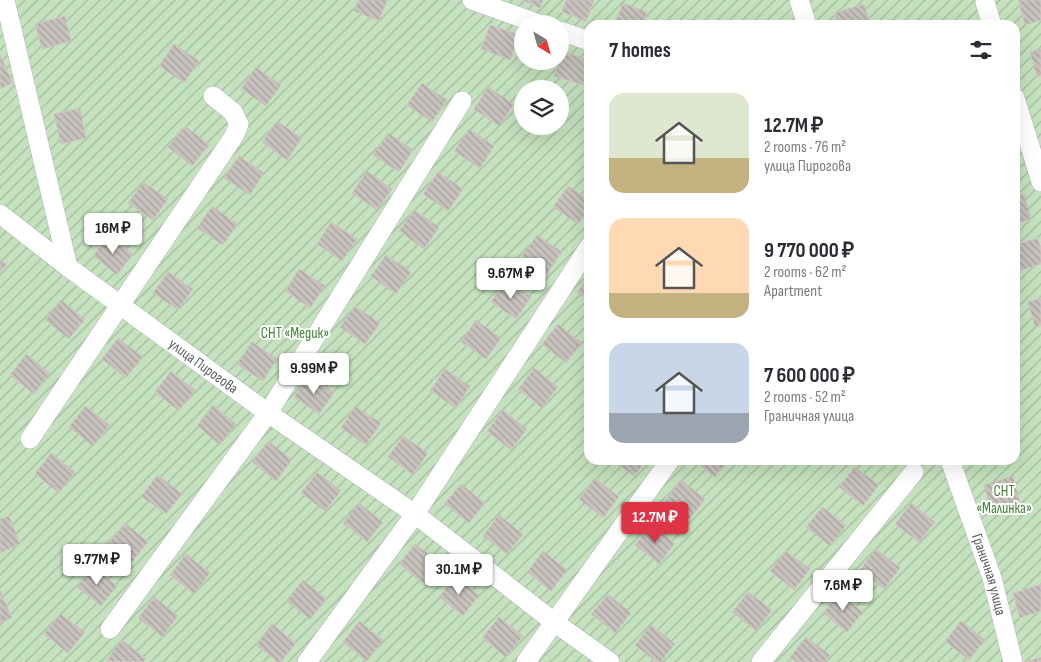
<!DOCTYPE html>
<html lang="en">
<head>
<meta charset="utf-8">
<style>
	body { margin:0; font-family:"Sofia Sans Condensed",sans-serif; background:#f2f2f3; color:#2b2b33; height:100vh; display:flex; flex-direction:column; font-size:19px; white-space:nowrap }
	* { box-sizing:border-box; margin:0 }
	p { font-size:16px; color:#7c7c81 }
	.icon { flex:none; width:28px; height:28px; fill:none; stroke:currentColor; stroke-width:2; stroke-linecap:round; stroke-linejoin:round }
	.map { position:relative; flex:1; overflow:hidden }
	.details { position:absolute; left:584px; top:20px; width:436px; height:445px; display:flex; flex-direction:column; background:#fff; border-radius:15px; box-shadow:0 5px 20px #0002 }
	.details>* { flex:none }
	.needle { width:32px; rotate:143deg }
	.controls { position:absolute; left:514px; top:15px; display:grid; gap:10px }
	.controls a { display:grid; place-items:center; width:55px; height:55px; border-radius:50%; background:#fff; box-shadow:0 5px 20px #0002; font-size:25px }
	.price { position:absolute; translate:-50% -42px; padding:0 11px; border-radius:5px; background:#fff; color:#222; font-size:16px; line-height:32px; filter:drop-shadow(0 1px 2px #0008) }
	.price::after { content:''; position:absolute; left:50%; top:30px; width:15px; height:11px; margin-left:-8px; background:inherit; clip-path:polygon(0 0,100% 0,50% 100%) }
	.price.selected { background:#df3446; color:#fff }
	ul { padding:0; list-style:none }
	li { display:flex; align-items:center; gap:15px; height:125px; padding:0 25px }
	li span { display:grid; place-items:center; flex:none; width:140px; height:100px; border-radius:15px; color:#555 }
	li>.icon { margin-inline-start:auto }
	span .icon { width:60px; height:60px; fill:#fffc; stroke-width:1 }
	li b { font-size:21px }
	h2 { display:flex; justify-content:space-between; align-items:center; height:60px; padding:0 25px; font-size:21px }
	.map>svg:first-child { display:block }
	.garden { fill:url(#garden-furrows); fill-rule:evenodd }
	.building { fill:url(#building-back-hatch); stroke:#d0c8c0 }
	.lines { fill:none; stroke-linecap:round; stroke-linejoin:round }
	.street-casing { stroke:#afb3b6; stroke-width:20 }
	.street { stroke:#fff; stroke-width:19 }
	.labels { text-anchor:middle; stroke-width:4; stroke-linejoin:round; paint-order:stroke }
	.park-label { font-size:15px; fill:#438139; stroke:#fff }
	.street-label { font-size:15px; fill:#5a5e61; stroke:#fff }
</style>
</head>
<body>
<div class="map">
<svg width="1041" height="662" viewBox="0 0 1041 662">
	<defs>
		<pattern id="garden-furrows" width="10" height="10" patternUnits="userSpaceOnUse" patternTransform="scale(1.25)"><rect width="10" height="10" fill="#c5e2be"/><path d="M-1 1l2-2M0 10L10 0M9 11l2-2" fill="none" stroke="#a3ba9e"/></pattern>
		<pattern id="building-back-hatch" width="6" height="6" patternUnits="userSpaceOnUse" patternTransform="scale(1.25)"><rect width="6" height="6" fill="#c7c2bd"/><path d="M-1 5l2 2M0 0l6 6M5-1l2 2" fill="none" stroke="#a5a19d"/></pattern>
	</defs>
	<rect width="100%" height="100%" fill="#ece7e1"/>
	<path class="garden" d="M0,0H1041V662H0ZM522,24H560V61H522ZM589,25H1015V460H589ZM522,89H560V126H522Z"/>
	<path class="building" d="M359,0H387L379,21L354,11Z
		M521,0H543L540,8Z
		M566,0H594L586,21L562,12Z
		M1018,0H1041V20L1025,25Z
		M623,3L647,12L642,25H614Z
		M864,4L870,25H838L834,13Z
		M65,16L71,41L42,49L35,24Z
		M672,20L686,25H670Z
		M490,25L519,35L510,60L481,49Z
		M174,44L199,61L184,83L159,66Z
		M1041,49V76L1037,77L1030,52Z
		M562,51L589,60L583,85L554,76Z
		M0,55L13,83L0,89Z
		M256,67L281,85L266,106L241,89Z
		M422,83L447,100L432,122L407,105Z
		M488,87L514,104L499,126L474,109Z
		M80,108L86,138L61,144L54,114Z
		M277,121L302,138L287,160L262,142Z
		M185,126L209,145L192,166L168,147Z
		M469,129L494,146L480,168L454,151Z
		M388,133L413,150L399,172L373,155Z
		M239,156L264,173L250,195L224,178Z
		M589,163V174L584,170Z
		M367,171L392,189L377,210L352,193Z
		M438,172L463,189L448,211L423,194Z
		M143,182L168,199L153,220L128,203Z
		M568,186L589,200V209L578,224L553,207Z
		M1024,194L1031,219L1015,224V196Z
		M212,206L237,224L223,245L197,228Z
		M414,210L439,227L424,249L399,231Z
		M331,222L357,239L342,261L317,244Z
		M109,235L133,254L117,275L93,256Z
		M537,235L562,252L547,274L522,256Z
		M1038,238L1041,249V264L1016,272L1015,245Z
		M386,255L411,272L396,294L371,276Z
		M0,258L7,264L0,272Z
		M299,269L325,286L310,308L285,291Z
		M168,272L193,289L178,310L153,293Z
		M589,276V301L577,292Z
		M506,280L531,297L516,319L491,302Z
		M1041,298V325L1035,327L1028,302Z
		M61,300L85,319L69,339L45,320Z
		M355,306L380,323L365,344L340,327Z
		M476,320L501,338L486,359L461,342Z
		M558,324L582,343L566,363L542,344Z
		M118,338L143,357L126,378L102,359Z
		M252,342L277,359L263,381L237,364Z
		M26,354L50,373L34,394L10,375Z
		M534,368L558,387L542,408L518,389Z
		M445,369L470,386L456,408L430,391Z
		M171,371L195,390L179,411L155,392Z
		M309,375L334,393L319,414L294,397Z
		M213,405L236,424L220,445L197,426Z
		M85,406L110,425L93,446L69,427Z
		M355,406L381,423L366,445L341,428Z
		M503,410L527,429L511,450L487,431Z
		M403,436L428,453L413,475L388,457Z
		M268,441L292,460L276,481L252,462Z
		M51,453L75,472L59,493L35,474Z
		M613,460H647L634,476Z
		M693,460H729L715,477Z
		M885,460H898L893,466Z
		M855,467L879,485L863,506L839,487Z
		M317,472L341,491L325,511L301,493Z
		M158,475L182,494L166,514L141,496Z
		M1013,476L1020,501L991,510L984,485Z
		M595,478L619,497L603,518L579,499Z
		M681,480L705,499L689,520L665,501Z
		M461,484L485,503L469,523L444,504Z
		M359,503L383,522L367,542L343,523Z
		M911,503L935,522L919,542L895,524Z
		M822,507L846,525L830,546L806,527Z
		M499,515L523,534L507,554L483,536Z
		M9,516L20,544L0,553V519Z
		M125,523L148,542L132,562L108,544Z
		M651,525L675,543L659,564L635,545Z
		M415,544L440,562L423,583L399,564Z
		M876,549L900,568L884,589L860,570Z
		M543,551L567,570L551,591L527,572Z
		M786,551L810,569L794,590L770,571Z
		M186,554L210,573L194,594L170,575Z
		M93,567L117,586L101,606L77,587Z
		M455,577L479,595L463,616L439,597Z
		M303,580L327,599L310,619L286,601Z
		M1041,584V611L1020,618L1013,593Z
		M0,590L12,618L0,623Z
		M748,592L772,610L756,631L732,612Z
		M839,593L863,612L847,632L823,613Z
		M608,594L631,613L615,633L591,614Z
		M154,597L178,616L162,637L138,618Z
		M60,614L85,632L68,653L44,634Z
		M499,617L523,636L506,657L482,638Z
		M359,621L383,640L367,661L343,642Z
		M961,621L985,640L969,660L945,641Z
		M272,624L296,643L281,662H278L256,645Z
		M651,625L675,644L661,662H656L635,645Z
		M806,637L830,655L824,662H796L790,657Z
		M122,640L146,659L143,662L106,661Z
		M1041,657V662H1028V661Z"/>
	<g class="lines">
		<g class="street-casing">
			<g id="street">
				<path id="s1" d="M5,0L68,267L268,413L415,514L554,622L610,662"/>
				<path d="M472,0L539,24"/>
				<path d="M799,0L807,25"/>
				<path d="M985,2L992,25"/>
				<path d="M560,31L589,41"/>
				<path d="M1015,98L1041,182"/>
				<path d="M0,214L68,267"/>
				<path d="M30,439L234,136L239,124L233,112L213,96"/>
				<path id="s2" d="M950,460L992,578L1013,662"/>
				<path d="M110,629L268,413L462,101"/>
				<path d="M307,662L415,514L589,247"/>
				<path d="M526,662L670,460"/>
				<path d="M761,662L914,472"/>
			</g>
		</g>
		<use href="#street" class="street"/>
	</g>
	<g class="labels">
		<g class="park-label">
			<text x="295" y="338">СНТ «Медик»</text>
			<text x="1004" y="496">СНТ<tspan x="1004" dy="17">«Малинка»</tspan></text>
		</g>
		<g class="street-label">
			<text dy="5" stroke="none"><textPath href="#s1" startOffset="442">улица Пирогова</textPath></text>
			<text dy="5" stroke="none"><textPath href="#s2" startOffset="121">Граничная улица</textPath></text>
		</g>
	</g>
</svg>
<div class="controls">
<a><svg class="needle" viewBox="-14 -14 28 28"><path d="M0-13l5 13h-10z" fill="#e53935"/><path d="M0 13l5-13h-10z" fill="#7c7c81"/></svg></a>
<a><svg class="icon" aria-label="layers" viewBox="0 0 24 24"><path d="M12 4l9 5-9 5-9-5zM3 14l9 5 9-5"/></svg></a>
</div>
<b class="price" style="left:113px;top:255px">16M ₽</b>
<b class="price" style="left:511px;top:300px">9.67M ₽</b>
<b class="price" style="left:314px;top:395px">9.99M ₽</b>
<b class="price selected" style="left:655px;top:544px">12.7M ₽</b>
<b class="price" style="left:97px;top:586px">9.77M ₽</b>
<b class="price" style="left:459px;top:596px">30.1M ₽</b>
<b class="price" style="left:843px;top:612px">7.6M ₽</b>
<section class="details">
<h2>7 homes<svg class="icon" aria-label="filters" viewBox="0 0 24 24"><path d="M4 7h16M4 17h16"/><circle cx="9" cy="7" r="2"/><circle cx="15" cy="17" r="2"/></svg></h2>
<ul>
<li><span style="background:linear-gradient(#dfe7d0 65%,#c2b280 0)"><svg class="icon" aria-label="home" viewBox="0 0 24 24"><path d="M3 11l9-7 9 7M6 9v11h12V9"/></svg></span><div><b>12.7M ₽</b><p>2 rooms · 76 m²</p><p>улица Пирогова</p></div></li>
<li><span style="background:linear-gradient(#ffd9b3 75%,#c2b280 0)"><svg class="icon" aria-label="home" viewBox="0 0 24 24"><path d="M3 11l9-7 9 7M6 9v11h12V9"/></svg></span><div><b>9 770 000 ₽</b><p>2 rooms · 62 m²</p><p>Apartment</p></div></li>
<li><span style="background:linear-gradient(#c9d6e8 70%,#9aa5b1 0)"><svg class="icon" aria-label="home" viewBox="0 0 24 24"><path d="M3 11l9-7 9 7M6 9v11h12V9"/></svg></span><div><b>7 600 000 ₽</b><p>2 rooms · 52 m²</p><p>Граничная улица</p></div></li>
</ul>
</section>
</div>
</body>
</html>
